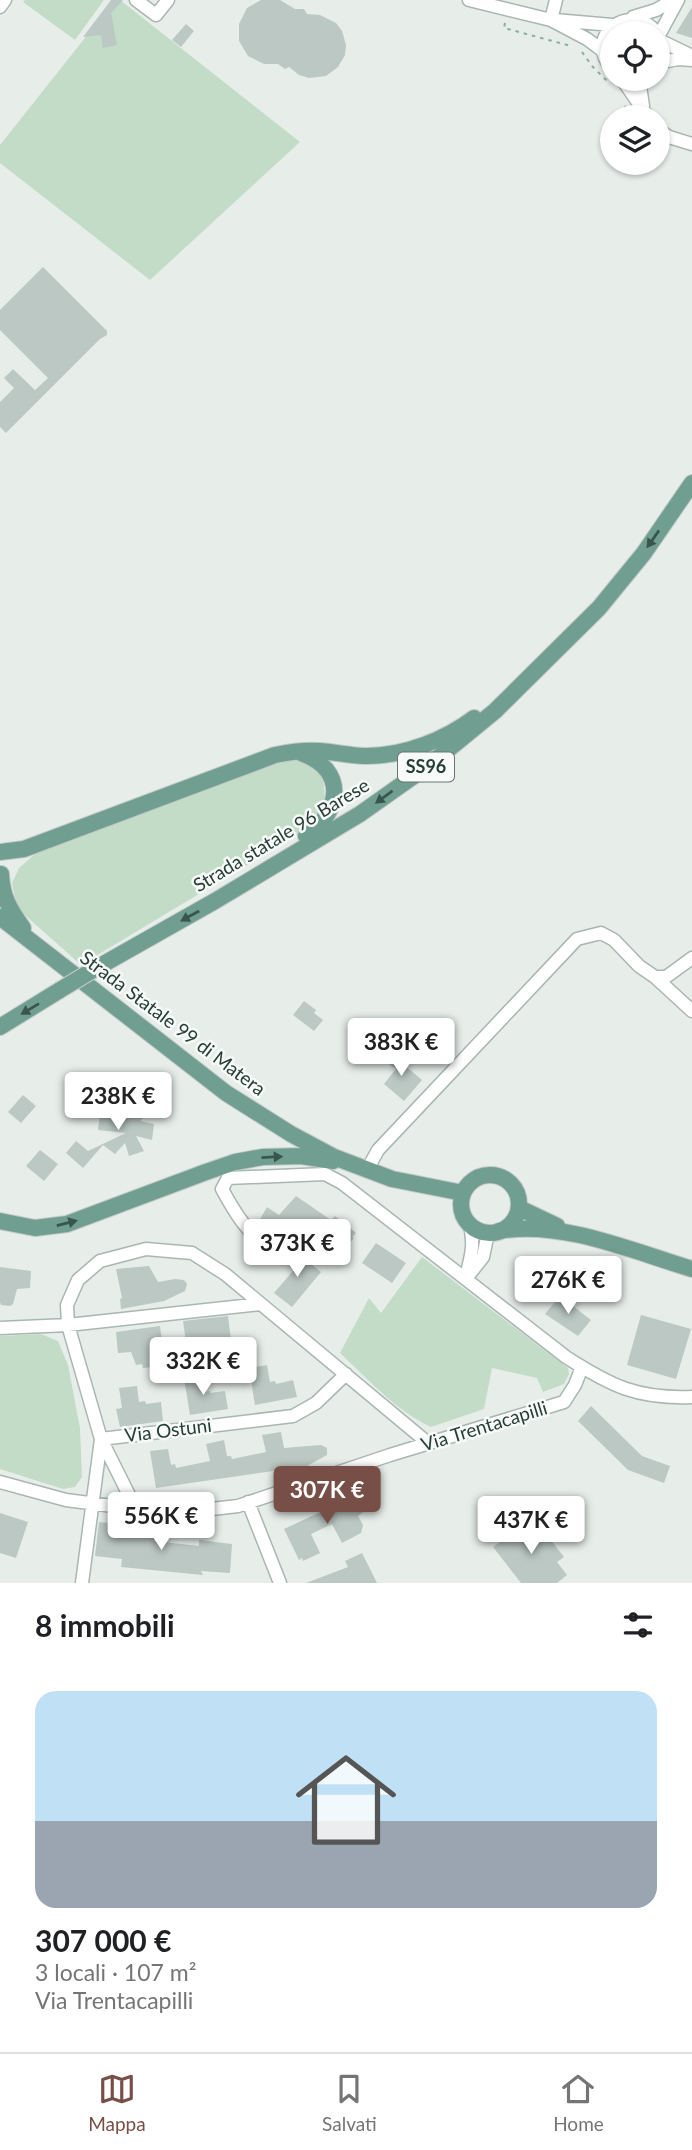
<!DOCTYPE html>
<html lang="it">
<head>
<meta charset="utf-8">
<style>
	body { margin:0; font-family:Lato,sans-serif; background:#f2f2f2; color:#202124; height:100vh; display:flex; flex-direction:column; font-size:26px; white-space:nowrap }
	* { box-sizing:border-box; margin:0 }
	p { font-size:23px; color:#757577 }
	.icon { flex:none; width:38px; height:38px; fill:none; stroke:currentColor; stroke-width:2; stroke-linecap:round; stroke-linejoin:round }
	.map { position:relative; height:1583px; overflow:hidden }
	.sheet { display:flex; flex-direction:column; background:#fff; flex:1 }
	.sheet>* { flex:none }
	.buttons { position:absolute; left:600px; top:21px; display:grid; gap:14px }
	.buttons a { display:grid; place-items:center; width:70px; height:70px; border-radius:50%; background:#fff; box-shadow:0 2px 5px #0004; font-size:35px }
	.price { position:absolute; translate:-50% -60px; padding:0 16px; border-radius:7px; background:#fff; color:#222; font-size:23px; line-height:46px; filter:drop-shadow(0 2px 4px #0008) }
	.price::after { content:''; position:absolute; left:50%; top:42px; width:21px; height:16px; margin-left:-10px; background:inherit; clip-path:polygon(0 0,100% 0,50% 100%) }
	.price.selected { background:#784f46; color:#fff }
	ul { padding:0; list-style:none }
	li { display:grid; align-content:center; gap:14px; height:371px; padding:0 35px }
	li span { display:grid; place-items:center; height:217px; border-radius:21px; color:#555 }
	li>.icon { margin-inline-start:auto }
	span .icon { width:126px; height:126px; fill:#fffc; stroke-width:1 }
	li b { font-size:30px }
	h2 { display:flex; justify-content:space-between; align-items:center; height:84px; padding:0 35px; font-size:30px }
	.tabs { display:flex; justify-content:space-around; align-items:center; height:98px; border-top:2px solid #e0e0e0; background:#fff; font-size:19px; color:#757577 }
	.tabs a { display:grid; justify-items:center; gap:4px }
	.tabs .selected { color:#784f46 }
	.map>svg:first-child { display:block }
	.green { fill:#c2dcc8 }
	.building { fill:#bcc8c3 }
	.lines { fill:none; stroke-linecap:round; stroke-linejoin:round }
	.minor-casing { stroke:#aab6b1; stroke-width:15 }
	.major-casing { stroke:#c3c9c7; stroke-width:18 }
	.path { stroke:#8bada1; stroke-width:2; stroke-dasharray:3.5 5; stroke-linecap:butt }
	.minor { stroke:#fff; stroke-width:12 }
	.major { stroke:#709e91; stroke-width:16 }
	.major-bridge-casing { stroke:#c3c9c7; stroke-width:18; stroke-linecap:butt }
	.major-bridge { stroke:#709e91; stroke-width:16 }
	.oneway { fill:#39564e }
	.labels { text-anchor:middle; stroke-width:5; stroke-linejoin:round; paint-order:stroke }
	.shield { fill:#f7faf8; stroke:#657671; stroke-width:2 }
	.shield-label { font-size:18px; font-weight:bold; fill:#273e37 }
	.street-label { font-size:19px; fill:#273e37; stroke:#f7faf8 }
</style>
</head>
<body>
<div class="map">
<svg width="692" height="1583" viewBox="0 0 692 1583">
	<rect width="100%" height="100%" fill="#e7eeea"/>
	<path class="green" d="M25,0H104L75,40L23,2Z
		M115,0H120L300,142L150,280L0,163V145Z
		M285,757L302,758L323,778L326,807L313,825L81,965L17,908L12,883L19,868L35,854Z
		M422,1257L568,1368L569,1374L564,1384L543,1392L537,1378L492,1368L484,1409L431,1427C396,1411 368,1379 340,1353L369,1298L381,1313Z
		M41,1334L58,1341L68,1365L80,1428L82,1477L75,1487L63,1489L0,1469V1336Z"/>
	<path class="building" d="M111,0H123L111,13L117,45L103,48L101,35L83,37Z
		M261,0H280L295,9H304L307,14L320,15L336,23L342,31L346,45L345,55L338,67L326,76L309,78L299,75L289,67L285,69L278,64H264L248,56L239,41V24L247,8Z
		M692,7V38L676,33Z
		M186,24L194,31L181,47L172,40Z
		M43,267L107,331V335L100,339L6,433L0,427V402L14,388L4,378L13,369L35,390L48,378L0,330V310Z
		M304,1001L316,1010L314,1013L323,1020L314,1031L293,1015Z
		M389,1052L422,1080L404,1101L384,1084L396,1069L383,1060Z
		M23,1095L36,1106L21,1123L8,1112Z
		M124,1099L127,1114L138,1101L150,1111L140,1121L154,1124L152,1140L136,1136L144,1151L129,1156L125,1143L115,1154L103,1145L83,1168L66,1153L76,1141L88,1151L126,1133L98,1130L100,1114L114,1118L108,1104Z
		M40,1150L58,1164L44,1181L26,1166Z
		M296,1196L331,1220L335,1216L356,1233L352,1237L354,1238L335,1260L308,1238L298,1248L259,1221L267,1207L279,1215Z
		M376,1243L406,1263L392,1283L362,1263Z
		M290,1247L321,1272L292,1307L274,1293L298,1265L284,1256Z
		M149,1266L158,1282L175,1279L184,1280L187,1284L185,1291L164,1301L121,1309L120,1299L122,1298L116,1269Z
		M0,1267L31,1271L30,1288L17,1289L13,1304L10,1306L1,1305L0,1302Z
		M560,1296L591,1320L578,1336L545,1314Z
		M641,1315L691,1329L676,1379L627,1365Z
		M228,1316L233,1356L210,1358L209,1353H204L199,1341L186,1342L183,1321Z
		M160,1326L165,1366L143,1368L142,1364L136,1365L131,1352L118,1353L116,1332Z
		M267,1365L270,1382L275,1381L276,1384L293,1380L297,1397L255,1405L249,1368Z
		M203,1375L205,1392L210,1391V1393L225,1391L228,1409L190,1415L184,1378Z
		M137,1386L139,1402L145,1401L146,1404L161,1402L163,1421L120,1427L116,1409L122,1408L119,1388Z
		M591,1406L642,1456L670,1466L664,1483L628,1470L578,1421Z
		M281,1432L284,1448L321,1445L327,1448V1455L307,1466L156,1488L150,1451L168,1449L171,1465L175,1464L176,1468L210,1461L206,1444L224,1440L227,1456H231L232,1459L266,1452L262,1435Z
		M359,1494L368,1508L358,1516L363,1525L361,1533L342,1543L332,1524L311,1534L320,1553L303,1561L302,1558L299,1560L284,1529Z
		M0,1513L28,1522L16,1558L0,1553Z
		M99,1522L127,1525L126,1534L155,1537L154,1541L199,1546V1540L232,1544L230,1573L201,1571L203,1575L121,1567L122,1559L95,1556Z
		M526,1522L535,1535L542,1529L564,1557L557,1562L567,1575L557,1583H521L493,1547Z
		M362,1553L377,1583H306L348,1567L345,1561Z"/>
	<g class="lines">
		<g class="minor-casing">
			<path id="minor" d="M136,0L156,15L168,0
				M469,0L551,20L587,39L603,51
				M0,7L5,0
				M633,17L656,10L673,0
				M551,20L556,0
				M555,20L612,25
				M658,37L678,0
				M659,40L692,56
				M658,63L678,59L692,60
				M612,68C582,36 631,0 657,33
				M622,79L648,117
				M639,79L643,106
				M658,129L669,137L692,144
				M655,977L692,1011
				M367,1170L378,1150L577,939L601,933L614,940L639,966L655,977H666L692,958
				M271,1251C247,1232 236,1215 222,1189L228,1178L325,1174L342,1183L566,1357C611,1386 637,1399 692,1397
				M468,1276L483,1257L488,1233
				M466,1279C470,1255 475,1251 470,1225
				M0,1328L68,1325L260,1304
				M101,1439L293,1416L316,1403L346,1374
				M0,1482L66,1500L136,1509L203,1510L238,1506L390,1455L564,1402L575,1385L582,1367
				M248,1502L280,1583
				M136,1509L101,1439L68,1325L67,1305L78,1280L100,1261L146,1249L192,1253L225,1274L428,1443
				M82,1583L101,1439"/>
		</g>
		<g class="major-casing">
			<path id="major" d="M301,753C347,770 342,811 306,836
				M0,852L24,849L275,755C290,752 304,750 319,751C335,752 351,756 367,756C404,756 445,740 474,718
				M1,874C2,897 10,910 23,928
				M0,917L226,1093L291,1134L334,1157L392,1179L463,1193
				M93,970L215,901L360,814L428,766L495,711L599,608L644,553L692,483
				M0,1027L60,990
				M461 1204a29 29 0 1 1 58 0a29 29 0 1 1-58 0Z
				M519,1208L557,1226
				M0,1221L35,1228L67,1224L206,1172L235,1162L263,1157L301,1156L333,1161
				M499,1231C562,1220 632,1251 692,1269"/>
		</g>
		<path class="path" d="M505,23L504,28L571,46
			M582,52L592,66L610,84
			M625,106L632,117"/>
		<use href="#minor" class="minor"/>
		<use href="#major" class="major"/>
		<g class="major-bridge-casing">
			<path id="major-bridge" d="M60,990L93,970"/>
		</g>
		<use href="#major-bridge" class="major-bridge"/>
	</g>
	<defs><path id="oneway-solid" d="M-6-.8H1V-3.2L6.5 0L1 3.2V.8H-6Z" transform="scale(1.75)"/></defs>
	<g class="oneway">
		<use href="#oneway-solid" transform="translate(653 539) rotate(125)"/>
		<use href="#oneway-solid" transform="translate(384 797) rotate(144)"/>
		<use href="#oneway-solid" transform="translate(190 916) rotate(151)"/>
		<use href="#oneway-solid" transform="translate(30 1009) rotate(149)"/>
		<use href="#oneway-solid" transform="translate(272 1157) rotate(-3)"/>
		<use href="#oneway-solid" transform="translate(67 1223) rotate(-14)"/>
	</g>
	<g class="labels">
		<rect class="shield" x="398" y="752.5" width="56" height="29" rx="5"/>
		<g class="shield-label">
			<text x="426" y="773">SS96</text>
		</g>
		<g class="street-label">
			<text transform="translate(281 835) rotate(-31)" y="7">Strada statale 96 Barese</text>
			<text transform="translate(173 1023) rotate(37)" y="7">Strada Statale 99 di Matera</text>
			<text transform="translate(484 1426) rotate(-17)" y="7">Via Trentacapilli</text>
			<text transform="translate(168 1430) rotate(-7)" y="7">Via Ostuni</text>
		</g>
	</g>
</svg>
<div class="buttons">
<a><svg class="icon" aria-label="locate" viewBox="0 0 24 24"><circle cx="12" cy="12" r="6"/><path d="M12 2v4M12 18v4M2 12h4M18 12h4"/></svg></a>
<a><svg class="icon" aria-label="layers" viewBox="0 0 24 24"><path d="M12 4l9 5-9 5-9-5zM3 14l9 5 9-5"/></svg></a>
</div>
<b class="price" style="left:401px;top:1078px">383K €</b>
<b class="price" style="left:118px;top:1132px">238K €</b>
<b class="price" style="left:297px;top:1279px">373K €</b>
<b class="price" style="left:568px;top:1316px">276K €</b>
<b class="price" style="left:203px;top:1397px">332K €</b>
<b class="price selected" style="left:327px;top:1526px">307K €</b>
<b class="price" style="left:161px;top:1552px">556K €</b>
<b class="price" style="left:531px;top:1556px">437K €</b>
</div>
<section class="sheet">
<h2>8 immobili<svg class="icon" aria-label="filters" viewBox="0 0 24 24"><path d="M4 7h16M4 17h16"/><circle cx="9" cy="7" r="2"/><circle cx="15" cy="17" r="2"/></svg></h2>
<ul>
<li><span style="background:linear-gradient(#bfe0f5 60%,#9aa5b1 0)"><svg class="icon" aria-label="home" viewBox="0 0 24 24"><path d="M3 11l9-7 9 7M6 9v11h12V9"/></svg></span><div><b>307 000 €</b><p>3 locali · 107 m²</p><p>Via Trentacapilli</p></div></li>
</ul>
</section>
<nav class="tabs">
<a class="selected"><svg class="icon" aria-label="map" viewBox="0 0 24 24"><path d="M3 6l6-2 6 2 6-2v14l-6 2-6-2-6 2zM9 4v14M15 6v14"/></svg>Mappa</a>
<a><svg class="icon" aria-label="saved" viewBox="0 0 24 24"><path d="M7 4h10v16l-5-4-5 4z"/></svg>Salvati</a>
<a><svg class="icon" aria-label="home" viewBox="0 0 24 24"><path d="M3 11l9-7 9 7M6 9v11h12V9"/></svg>Home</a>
</nav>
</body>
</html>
